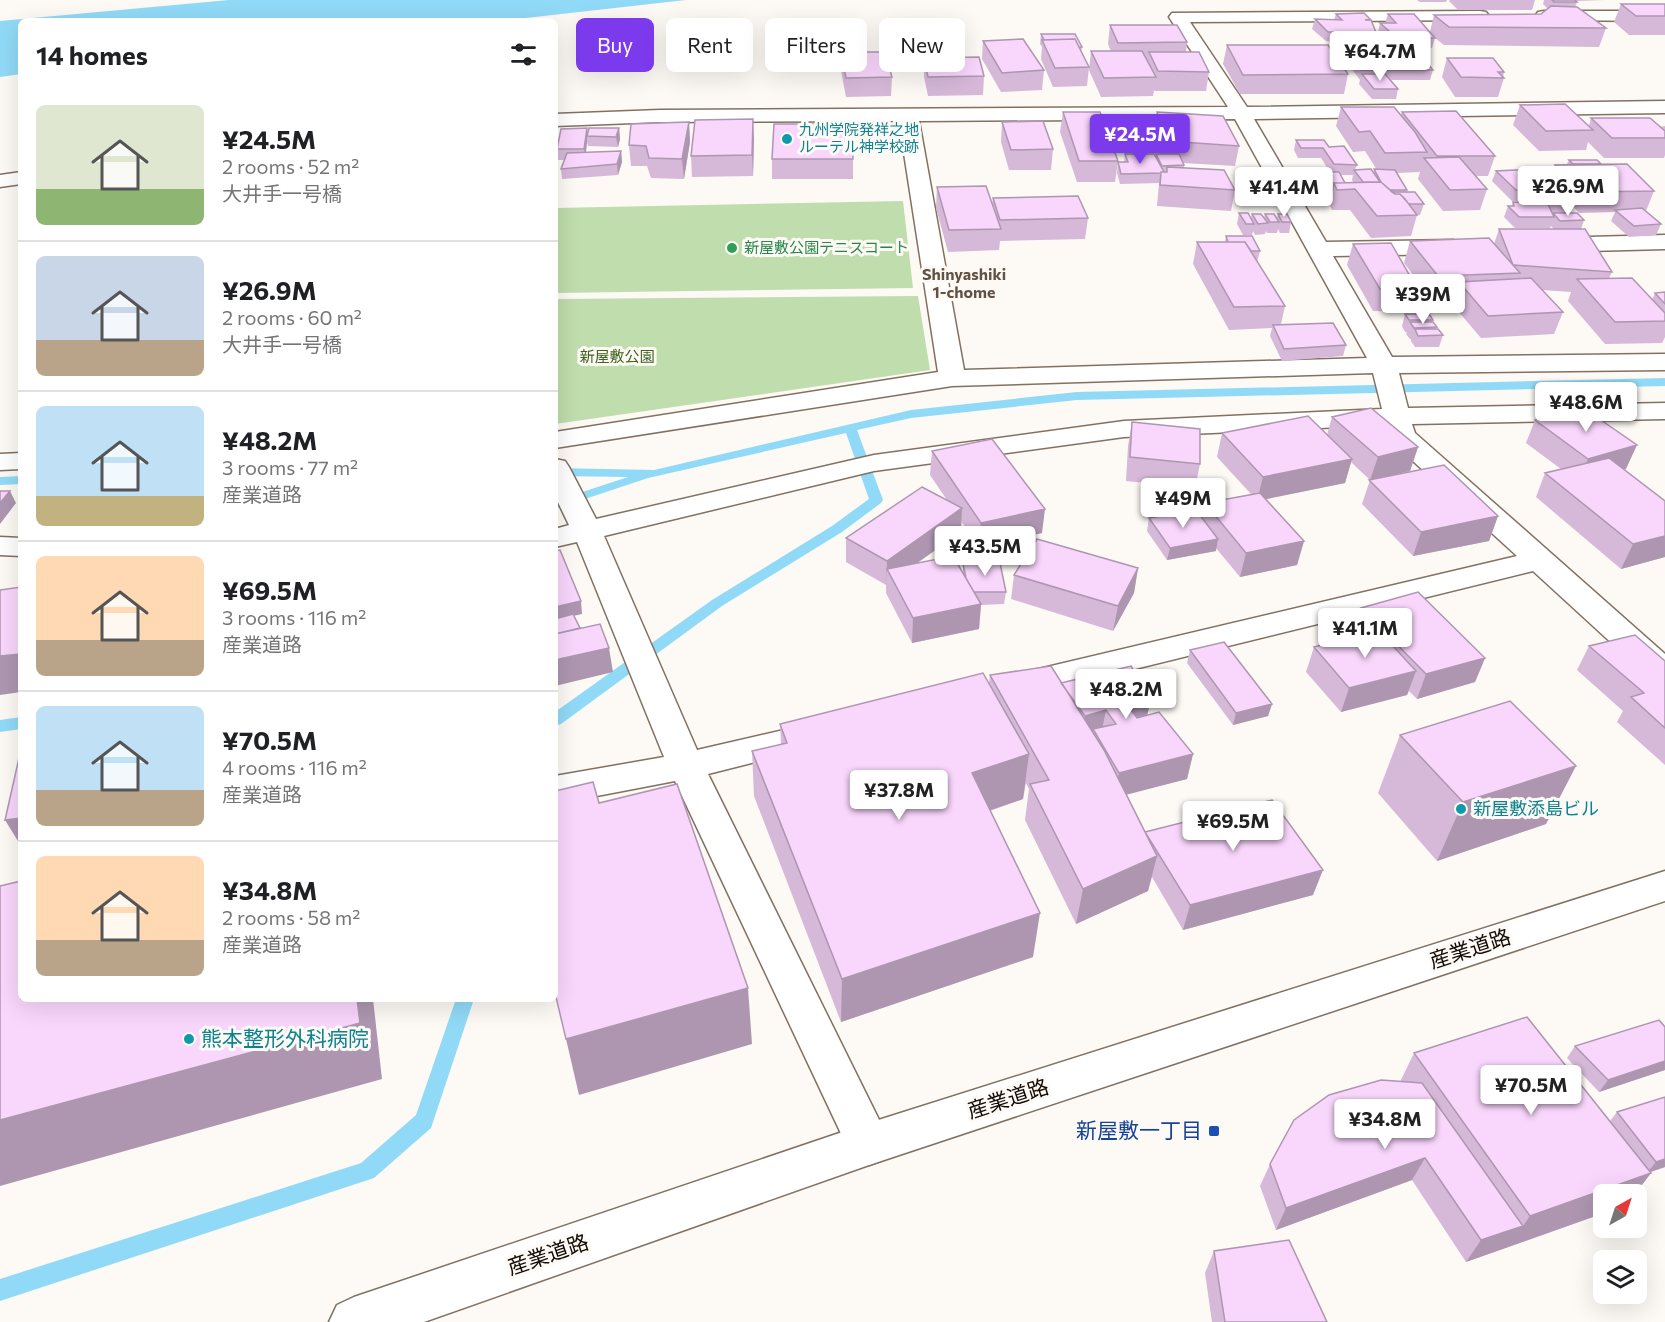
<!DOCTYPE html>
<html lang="en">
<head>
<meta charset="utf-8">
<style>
	body { margin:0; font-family:Commissioner,"Noto Sans JP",sans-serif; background:#f6f6f6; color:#202124; height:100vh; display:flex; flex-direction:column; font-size:22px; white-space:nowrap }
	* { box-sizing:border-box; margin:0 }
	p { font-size:20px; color:#757577 }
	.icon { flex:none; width:33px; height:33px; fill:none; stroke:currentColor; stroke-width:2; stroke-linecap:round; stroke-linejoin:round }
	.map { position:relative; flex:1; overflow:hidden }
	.sheet { position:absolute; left:18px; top:18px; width:540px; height:984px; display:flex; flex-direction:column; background:#fff; border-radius:9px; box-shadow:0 6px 24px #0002 }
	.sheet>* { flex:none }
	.banner { position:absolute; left:576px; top:18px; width:570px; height:54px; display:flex; gap:12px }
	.needle { width:39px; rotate:39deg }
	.buttons { position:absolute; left:1593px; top:1184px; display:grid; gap:12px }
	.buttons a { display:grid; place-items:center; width:54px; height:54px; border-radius:9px; background:#fff; box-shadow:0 6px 24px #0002; font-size:30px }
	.price { position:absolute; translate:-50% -51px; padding:0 14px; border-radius:6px; background:#fff; color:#222; font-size:20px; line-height:39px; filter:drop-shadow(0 2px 3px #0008) }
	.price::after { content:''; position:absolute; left:50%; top:36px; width:18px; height:14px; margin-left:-9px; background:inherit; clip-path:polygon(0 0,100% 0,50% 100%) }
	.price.current { background:#7c3aed; color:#fff }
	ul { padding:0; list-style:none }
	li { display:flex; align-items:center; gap:18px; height:150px; padding:0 18px }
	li+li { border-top:2px solid #e0e0e0 }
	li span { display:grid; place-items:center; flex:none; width:168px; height:120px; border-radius:9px; color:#555 }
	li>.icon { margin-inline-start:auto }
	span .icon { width:72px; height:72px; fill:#fffc; stroke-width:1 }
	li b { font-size:26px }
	h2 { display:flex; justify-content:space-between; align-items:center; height:72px; padding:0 18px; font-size:26px }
	.tag { padding:0 21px; border-radius:9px; background:#fff; box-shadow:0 6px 24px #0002; font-size:21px; line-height:54px }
	.tag.current { background:#7c3aed; color:#fff }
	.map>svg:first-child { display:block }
	.green { fill:#bfddad }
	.water { fill:#91daf7 }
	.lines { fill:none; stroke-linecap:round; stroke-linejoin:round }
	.stream { fill:#91daf7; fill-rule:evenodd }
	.minor-casing { stroke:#827161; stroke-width:3 }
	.tertiary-casing { stroke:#827161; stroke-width:3 }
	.minor { fill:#fff; fill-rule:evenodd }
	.tertiary { fill:#fff; fill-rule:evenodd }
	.wall { fill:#d6b8d9; fill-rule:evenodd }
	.shaded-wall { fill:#ae96b0 }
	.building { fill:#f9d6fc; stroke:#ae96b0; stroke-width:1.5 }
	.culture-dot { fill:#0f9aa8; stroke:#fdf9f5; stroke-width:2 }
	.leisure-dot { fill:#2e9e5b; stroke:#fdf9f5; stroke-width:2 }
	.transit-dot { fill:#1a4fb4; stroke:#fdf9f5; stroke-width:2 }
	.labels { text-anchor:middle; stroke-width:6; stroke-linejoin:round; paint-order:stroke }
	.far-culture-label { font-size:15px; fill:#0d838f; stroke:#fdf9f5; text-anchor:start }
	.far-leisure-label { font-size:15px; fill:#27864d; stroke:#fdf9f5; text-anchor:start }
	.far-park-label { font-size:15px; fill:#3d631e; stroke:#fdf9f5 }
	.far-neighbourhood-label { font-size:16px; font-weight:bold; fill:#625243; stroke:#fdf9f5 }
	.culture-label { font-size:18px; fill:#0d838f; stroke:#fdf9f5; text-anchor:start }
	.near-street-label { font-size:21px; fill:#120b06; stroke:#fdf9f5 }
	.near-culture-label { font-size:21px; fill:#0d838f; stroke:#fdf9f5; text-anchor:start }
	.near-transit-label { font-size:21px; fill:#164399; stroke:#fdf9f5; text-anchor:end }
</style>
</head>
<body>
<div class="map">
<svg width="1665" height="1322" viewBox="0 0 1665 1322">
	<rect width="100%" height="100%" fill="#fdf9f5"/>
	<path class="green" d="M903,201L913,288L555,293V208Z
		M918,296L930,370L555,424V299Z"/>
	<path class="water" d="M229,0H686L498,21H21V74L0,77V21Z"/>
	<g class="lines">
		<path class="stream" d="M1665,378V386L1077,400L911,418L857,430L883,500L881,503L842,532L722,606L561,724L555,726V712L712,600L832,526L869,499L846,433L648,478L555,509V501L628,477L555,476V468L654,470L911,410L1077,392Z
			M21,476V484L0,485V477Z
			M21,717V729L0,732V720Z
			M456,999H474L431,1128L374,1178L0,1301V1279L361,1163L416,1115Z"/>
		<g class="minor-casing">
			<path id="minor" d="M1480,11L1486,12L1489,16L1486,20L1190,22L1247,107L1665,101V113L1254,119L1326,242L1453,240L1461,242L1464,247L1461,252L1453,254L1333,256L1392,357L1665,354V370L1399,373L1408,408L1665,403V419L1412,424L1415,433L1665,654V684L1653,681L1533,571L1013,699L1001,695L996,687L1001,679L1013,675L1517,556L1392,442L1386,425L1124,437L874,471L604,536L697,750L823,721L835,724L840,733L835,742L708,774L891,1144L885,1159L869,1165L853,1159L675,781L555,804V776L664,757L577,542L555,547V529L569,525L555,496V459L565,461L569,467L596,519L874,455L1124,421L1382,409L1373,373L952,386L555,448V432L938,372L899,121L660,122L555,126V114L660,110L1228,107L1169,17L1172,13ZM1235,119L1367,358L964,370L919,121Z
				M1544,11H1665V21L1538,20L1535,16L1538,12Z
				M21,172V184L0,187V175Z
				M1665,235V249L1550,252L1542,250L1539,245L1542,240L1550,238Z
				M21,453V469L0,470V454Z
				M0,537L21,538V556L0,555Z"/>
		</g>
		<g class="tertiary-casing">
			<path id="tertiary" d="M1665,871V901L869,1165L424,1322H329L337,1305L354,1297L869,1123Z"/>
		</g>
		<use href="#minor" class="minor"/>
		<use href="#tertiary" class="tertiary"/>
	</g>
	<path class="wall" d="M1417,0H1447L1446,2H1420Z
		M1450,0H1535L1532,10H1458L1449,1Z
		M1544,0H1605L1575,1L1577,2L1575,7L1606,28L1599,47L1444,45L1435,38L1432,48H1394L1378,32L1380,23H1385L1388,14L1430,32L1434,15L1541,14L1548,9L1543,4Z
		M1621,4H1665V35H1629L1614,22Z
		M1336,14L1369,20L1378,37L1376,46L1358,48L1351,42L1326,41L1312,29L1315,19L1334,20Z
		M1110,25L1187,42L1186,52L1209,72L1206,91H1155L1154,90L1153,96L1101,97L1089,70L1091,51H1111L1108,44Z
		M1041,34L1082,47L1081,52L1089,67L1087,86L1053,87L1041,59L1042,47L1040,44Z
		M983,41L1044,70L1042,90L1001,92L982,59Z
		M1227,45L1348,74L1344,94H1240L1223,64Z
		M841,52L892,77L891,96L846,97L841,71Z
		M924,58L984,76L983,95L928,96L924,77Z
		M1353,58L1433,70L1430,80H1391L1398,89L1396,99H1372L1359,84L1360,80L1351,68Z
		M1447,58L1504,72L1503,77L1504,78L1498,97H1455L1442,77Z
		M1520,105L1589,126L1591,118L1660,127L1665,126V155L1664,158H1604L1588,142L1586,150L1539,151L1513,125Z
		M1341,107L1401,115L1402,112L1495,156L1488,176H1476L1487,189L1480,210L1443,211L1418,179L1420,172L1397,173L1407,190L1406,192L1424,204L1420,215H1417L1411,236L1371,238L1350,210H1332L1329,203L1313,202L1302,182L1304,172H1330L1321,158H1298L1294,150L1296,140L1329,147L1357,165L1355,170L1374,173V169L1377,170L1365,151L1353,152L1336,126ZM1341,175H1353L1352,180L1353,182L1345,183Z
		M1063,112L1118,161L1115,182H1077L1060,132Z
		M1157,112L1239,146L1235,166L1183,163L1184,165V168L1235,190L1231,211L1157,206L1159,183L1120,184L1117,173L1118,162H1124L1125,154L1156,157V154H1161L1154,132Z
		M689,122L690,142L684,179L651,178L647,166H631L629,145Z
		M1002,122L1053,149L1051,170H1009L1001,142Z
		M587,128V134L619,128L620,139L618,147L588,146L587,142L586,153L621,151L622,162L618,175L562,179L561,169L564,160H558L557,149Z
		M754,139L753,176L692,177L691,156Z
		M772,159H853V179H772Z
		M1569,160L1601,164L1654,191L1646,211L1661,224L1656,235L1629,237L1611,221L1615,212L1579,213L1571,204L1568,213H1552L1553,214V213L1584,220L1581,229L1612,272L1609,278L1652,300L1655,293L1665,292V337L1662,343L1605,344L1568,301L1571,292L1542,290L1563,312L1554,334L1481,338L1452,304L1454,297L1431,298L1404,263L1410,241L1494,244L1499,229H1554L1551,226L1550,228H1515L1504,217L1508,206H1512L1513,202L1520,203L1519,201H1512L1492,181L1496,171L1549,181L1555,165L1567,164Z
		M937,187L992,204L993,198L1088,218L1085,239L1000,241L999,250L948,252L936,208Z
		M1239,213L1251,218L1252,214L1264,218L1265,214L1277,218L1278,214L1291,222L1289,233H1280L1278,229L1277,233H1267L1266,231L1265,234L1255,235L1253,231L1252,235H1243L1237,224Z
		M1226,236L1260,251L1257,262L1285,306L1281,324L1346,345L1343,356L1282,361L1270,336L1272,328L1229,330L1193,264L1197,242H1225Z
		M1353,244L1418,290L1411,312L1373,311L1347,265Z
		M1405,314L1433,320L1432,322L1437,327L1436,329L1443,335L1439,347H1415L1411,341V339H1410L1406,334L1407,332H1405L1402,326Z
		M1332,417L1418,447L1410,471L1389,476L1498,516L1489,541L1413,556L1362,504L1370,480L1351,462L1345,483L1266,499L1304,541L1297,565L1240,577L1216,548V551L1167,560L1147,531L1149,518L1202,517L1205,503L1251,494L1217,457L1222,433L1327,435Z
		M1535,420L1626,469H1624L1665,501V557L1621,569L1536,497L1545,473L1561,469L1526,443Z
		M1132,422L1200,464L1195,488L1126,481L1128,446Z
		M932,451L1042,533L978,547L961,521V532L917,563L963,573V564L1006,592L1004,604L981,605L979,629L912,643L886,593V585L846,562V538L947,500L930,475Z
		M1138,568L1134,593L1113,631L1011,599L1014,575Z
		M1361,608L1485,658L1475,682L1417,699L1409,691L1407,695L1341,712L1306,672L1314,647L1357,636L1353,632Z
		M1589,646L1665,661V765L1617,722L1623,711L1577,670Z
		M1190,650L1272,704L1268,716L1233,725L1187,663Z
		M990,675L1061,683L1147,715L1193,754L1187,779L1126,794L1145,832L1313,895L1183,930L1152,877L1148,891L1076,924L1025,820L1029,789L1026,783L1023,799L990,811L1033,957L841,1022L754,796L752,751L781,744L780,724L989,683Z
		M1400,735L1546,824L1437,861L1378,793Z
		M1665,1027V1070L1599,1092L1567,1058L1575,1046Z
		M1414,1053L1610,1121L1617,1112L1665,1167L1651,1172V1173L1635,1194H1604V1213L1466,1262L1412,1180L1276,1230L1260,1186L1270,1164L1400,1082Z
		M1214,1251L1327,1322H1212L1205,1273Z"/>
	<path class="shaded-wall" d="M753,119L754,139L753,176L752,155Z
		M689,122L690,142L684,179L682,159Z
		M587,128V142L585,159L584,149Z
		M619,128L620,139L618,147L616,137Z
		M621,151L622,162L618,175L617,164Z
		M1637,445L1626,469L1578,482L1588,459Z
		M1418,447L1410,471L1370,480L1378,457Z
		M1352,459L1345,483L1257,501L1263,477Z
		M10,491L16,503L0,524V503Z
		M962,508L961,532L893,580L887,569L886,585L887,561Z
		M1045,509L1042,533L978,547L981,523Z
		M1498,516L1489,541L1413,556L1421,532Z
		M1665,536V557L1621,569L1633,544Z
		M1218,539L1216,551L1167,560L1170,548Z
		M1304,541L1297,565L1240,577L1246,553Z
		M1138,568L1134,593L1113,631L1118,606Z
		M581,601L582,614L555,620V607Z
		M981,604L979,629L912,643L913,618Z
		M609,648L613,672L555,686V660Z
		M21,654V692L0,695V656Z
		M1485,658L1475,682L1417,699L1426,674Z
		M1416,671L1407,695L1341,712L1349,688Z
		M1151,700L1145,724L1122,730L1127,705Z
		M1272,704L1268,716L1233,725L1236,713Z
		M1106,710L1101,735L1093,729L1092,738L1081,741L1085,716Z
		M1029,754L1023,799L967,818L972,773Z
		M1193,754L1187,779L1114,798L1119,773Z
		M1576,766L1546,824L1437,861L1463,802Z
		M21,818V846L5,820Z
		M1157,856L1148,891L1076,924L1083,889Z
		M1323,870L1313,895L1183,930L1190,905Z
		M1040,913L1033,957L841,1022L842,979Z
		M748,988L752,1044L579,1095L566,1039Z
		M357,999H373L382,1079L0,1186V1120Z
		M1665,1061V1070L1599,1092L1608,1080Z
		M1425,1158L1412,1180L1276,1230L1286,1208Z
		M1665,1159V1167L1647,1173L1656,1162Z
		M1651,1173L1635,1194H1604V1213L1466,1262L1481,1240L1523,1226L1530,1216Z"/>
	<path class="building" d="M1552,0H1575L1577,2H1554Z
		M1621,4H1665V16H1636Z
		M1551,6L1577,7L1606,28L1449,27L1434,15L1541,14Z
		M1364,13L1370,19L1365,20H1371L1378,37L1361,38L1353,32H1328L1315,19L1342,20L1336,14Z
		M1388,14H1414L1435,38H1397L1380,23H1396Z
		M1110,25H1177L1187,42L1118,43Z
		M1041,34H1075L1082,47H1079L1075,39L1044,40Z
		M1023,39L1044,70L1002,73L983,41Z
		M1075,39L1089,67L1055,68L1042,40Z
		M1227,45H1328L1348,74L1243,75Z
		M1091,51H1142L1156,77L1104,78Z
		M841,52H885L892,77L846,78Z
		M1149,52H1199L1209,72L1158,71Z
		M979,57L984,76L928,77L924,58Z
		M1353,58H1423L1433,70H1362Z
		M1447,58H1493L1504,72H1498L1504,78L1461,77Z
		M1362,74H1385L1398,89H1374Z
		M1565,104L1593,130L1546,131L1520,105Z
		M1341,107H1394L1415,132L1427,152L1385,153L1370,131L1359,132Z
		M1456,111L1495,156H1437L1402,112Z
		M1063,112H1100L1118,161H1079Z
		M1157,112L1223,116L1239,146L1167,141Z
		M1591,118H1650L1665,131V138H1612Z
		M753,119L752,155L691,156L695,120Z
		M1043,121L1053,149L1011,150L1002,122Z
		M689,122L682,159L649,158L646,146L629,145L631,124Z
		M774,124H852L853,159H772Z
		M587,128L584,149H557L561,129Z
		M589,128H619L616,137L587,136Z
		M1296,140H1324L1329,147L1344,146L1357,165L1334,164L1323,148H1301Z
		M621,151L617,164L561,169L567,153Z
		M1125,154H1154L1164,172H1161V173L1121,174L1118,162H1128Z
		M1156,154H1179L1184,165L1162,166Z
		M1459,157L1487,189L1450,190L1424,158Z
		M1569,160H1597L1601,164H1573Z
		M1627,164L1654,191L1587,192L1575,180H1567L1555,165Z
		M1167,167L1224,170L1235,190L1160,185L1161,172H1167Z
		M1371,169L1380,182H1363L1354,170Z
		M1374,169L1395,170L1407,190H1390L1381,182Z
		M1536,169L1557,188L1516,190L1496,171Z
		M1304,172H1339L1345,183H1334L1332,192H1316Z
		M1381,182L1395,194H1400L1405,199L1417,215L1377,216L1355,189L1337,190L1334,183Z
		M986,186L1001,229L949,230L937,187Z
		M1523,191H1562L1572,202H1547L1554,217H1519L1508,206H1514L1513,202L1533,203Z
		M1392,192H1415L1424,204H1409L1400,194H1395Z
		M1078,196L1088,218L1000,220L993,198Z
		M1642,208L1661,224L1634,226L1615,210Z
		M1239,213H1248L1254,224H1246Z
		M1553,213H1577L1584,220L1560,221Z
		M1252,214H1261L1268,223L1258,224Z
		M1265,214H1274L1279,222H1270Z
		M1278,214H1287L1291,222H1282Z
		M1499,229H1585L1612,272L1513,265L1520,273L1438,276L1410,241L1489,238L1513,265Z
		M1226,236H1252L1260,251H1251L1245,242H1228Z
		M1197,242H1245L1285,306L1234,307Z
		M1391,243L1418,290L1380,289L1353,244Z
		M1531,278L1563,312L1488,316L1459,282Z
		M1632,278L1665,313V321L1615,322L1577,279Z
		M1665,292V304L1655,293Z
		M1405,314H1429L1433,320H1409Z
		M1410,322H1433L1437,327L1414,328Z
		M1333,323L1346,345L1284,349L1273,325Z
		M1415,329H1438L1443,335L1418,336Z
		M1582,407L1637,445L1588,459L1535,420Z
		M1371,408L1418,447L1378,457L1332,417Z
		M1308,416L1352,459L1263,477L1222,433Z
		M1132,422L1200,429V464L1130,457Z
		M992,439L1045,509L981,523L932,451Z
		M1609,458L1665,501V536L1633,544L1545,473Z
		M1444,465L1498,516L1421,532L1369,480Z
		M922,487L962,508L887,561L846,538Z
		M0,491H10L0,503Z
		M1260,493L1304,541L1246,553L1205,503Z
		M1196,510L1218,539L1170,548L1149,518Z
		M1037,539L1138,568L1118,606L1014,575Z
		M560,550L581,601L555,607V551Z
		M953,556L981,604L913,618L887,569Z
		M1000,563L1006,592H974L966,578L963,564Z
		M21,587V654L0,656V590Z
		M1418,592L1485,658L1426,674L1361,608Z
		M573,614L580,628L555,634V619Z
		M600,624L609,648L555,660V634Z
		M1379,631L1416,671L1349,688L1314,647Z
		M1635,635L1665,661V728L1631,697L1644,693L1589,646Z
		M1224,642L1272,704L1236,713L1190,650Z
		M1051,666L1104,750L1157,856L1083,889L1030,784L1049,780L990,675Z
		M1131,666L1151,700L1127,705L1137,718L1159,712L1193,754L1119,773L1093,729L1116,724L1106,710L1085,716L1061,683Z
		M983,673L1029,754L972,773L1040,913L842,979L752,751L787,743L780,724Z
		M1510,701L1576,766L1463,802L1400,735Z
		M21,749V818L5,820Z
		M593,782L599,803L677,784L748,988L566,1039L555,993V791Z
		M1272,800L1323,870L1190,905L1145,832Z
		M21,881V999H357L360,1023L0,1120V886Z
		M1527,1017L1651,1173L1530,1216L1414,1053Z
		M1659,1020L1665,1027V1061L1608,1080L1575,1046Z
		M1381,1080L1422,1083L1523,1226L1481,1240L1425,1158L1286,1208L1270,1164L1294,1120L1329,1095Z
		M1665,1097V1159L1656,1162L1617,1112Z
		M1289,1240L1327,1322H1225L1214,1251Z"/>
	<g class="culture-dot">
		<circle cx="787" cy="139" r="6"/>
		<circle cx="1461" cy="809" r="6"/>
		<circle cx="189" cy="1039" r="6"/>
	</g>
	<circle class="leisure-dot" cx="732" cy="248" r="6"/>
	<rect class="transit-dot" x="1208" y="1125" width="12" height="12" rx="3"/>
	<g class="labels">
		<g class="far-culture-label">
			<text x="799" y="135">九州学院発祥之地<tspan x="799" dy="17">ルーテル神学校跡</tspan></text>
		</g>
		<g class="far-leisure-label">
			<text x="744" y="253">新屋敷公園テニスコート</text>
		</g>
		<g class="far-park-label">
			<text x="617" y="362">新屋敷公園</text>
		</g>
		<g class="far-neighbourhood-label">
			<text x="964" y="280">Shinyashiki<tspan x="964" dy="18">1-chome</tspan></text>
		</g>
		<g class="culture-label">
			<text x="1473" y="815">新屋敷添島ビル</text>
		</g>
		<g class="near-street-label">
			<text transform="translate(1470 949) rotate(-18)" y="7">産業道路</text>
			<text transform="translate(1008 1099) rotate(-18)" y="7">産業道路</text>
			<text transform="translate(548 1255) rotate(-19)" y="7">産業道路</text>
		</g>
		<g class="near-culture-label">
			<text x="201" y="1046">熊本整形外科病院</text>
		</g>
		<g class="near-transit-label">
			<text x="1202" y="1138">新屋敷一丁目</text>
		</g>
	</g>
</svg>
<div class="buttons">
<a><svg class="needle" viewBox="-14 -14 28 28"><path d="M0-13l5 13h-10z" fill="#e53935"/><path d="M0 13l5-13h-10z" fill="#757577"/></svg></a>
<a><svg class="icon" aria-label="layers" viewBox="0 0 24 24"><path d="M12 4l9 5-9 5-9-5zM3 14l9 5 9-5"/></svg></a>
</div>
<b class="price" style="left:1380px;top:82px">¥64.7M</b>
<b class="price current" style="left:1140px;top:165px">¥24.5M</b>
<b class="price" style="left:1568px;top:217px">¥26.9M</b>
<b class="price" style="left:1284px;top:218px">¥41.4M</b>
<b class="price" style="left:1423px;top:325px">¥39M</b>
<b class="price" style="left:1586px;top:433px">¥48.6M</b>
<b class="price" style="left:1183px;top:529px">¥49M</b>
<b class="price" style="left:985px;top:577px">¥43.5M</b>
<b class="price" style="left:1365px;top:659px">¥41.1M</b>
<b class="price" style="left:1126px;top:720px">¥48.2M</b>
<b class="price" style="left:899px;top:821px">¥37.8M</b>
<b class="price" style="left:1233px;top:852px">¥69.5M</b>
<b class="price" style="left:1531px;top:1116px">¥70.5M</b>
<b class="price" style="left:1385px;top:1150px">¥34.8M</b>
<div class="banner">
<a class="tag current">Buy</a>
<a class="tag">Rent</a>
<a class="tag">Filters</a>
<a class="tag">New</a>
</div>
<section class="sheet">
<h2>14 homes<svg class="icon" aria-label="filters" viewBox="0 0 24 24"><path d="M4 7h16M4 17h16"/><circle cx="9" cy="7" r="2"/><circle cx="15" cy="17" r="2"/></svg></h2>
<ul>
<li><span style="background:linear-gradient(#dfe7d0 70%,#8fb573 0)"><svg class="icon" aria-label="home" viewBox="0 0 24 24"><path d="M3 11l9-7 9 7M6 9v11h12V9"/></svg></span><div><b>¥24.5M</b><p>2 rooms · 52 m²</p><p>大井手一号橋</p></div></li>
<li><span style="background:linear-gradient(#c9d6e8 70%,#b9a48a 0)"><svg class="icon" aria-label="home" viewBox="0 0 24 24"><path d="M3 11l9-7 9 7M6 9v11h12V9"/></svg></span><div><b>¥26.9M</b><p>2 rooms · 60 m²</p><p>大井手一号橋</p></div></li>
<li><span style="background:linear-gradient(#bfe0f5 75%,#c2b280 0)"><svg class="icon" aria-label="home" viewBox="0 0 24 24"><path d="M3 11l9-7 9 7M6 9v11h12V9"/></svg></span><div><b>¥48.2M</b><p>3 rooms · 77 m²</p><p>産業道路</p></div></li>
<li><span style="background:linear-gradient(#ffd9b3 70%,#b9a48a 0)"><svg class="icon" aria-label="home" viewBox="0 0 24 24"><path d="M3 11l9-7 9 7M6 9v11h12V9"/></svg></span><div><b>¥69.5M</b><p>3 rooms · 116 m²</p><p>産業道路</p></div></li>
<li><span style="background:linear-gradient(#bfe0f5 70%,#b9a48a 0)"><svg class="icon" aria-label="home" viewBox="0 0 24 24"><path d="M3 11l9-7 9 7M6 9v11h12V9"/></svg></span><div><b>¥70.5M</b><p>4 rooms · 116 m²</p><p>産業道路</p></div></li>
<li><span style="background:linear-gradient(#ffd9b3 70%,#b9a48a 0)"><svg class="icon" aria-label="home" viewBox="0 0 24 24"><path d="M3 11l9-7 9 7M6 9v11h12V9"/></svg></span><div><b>¥34.8M</b><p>2 rooms · 58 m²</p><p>産業道路</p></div></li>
</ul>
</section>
</div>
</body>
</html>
